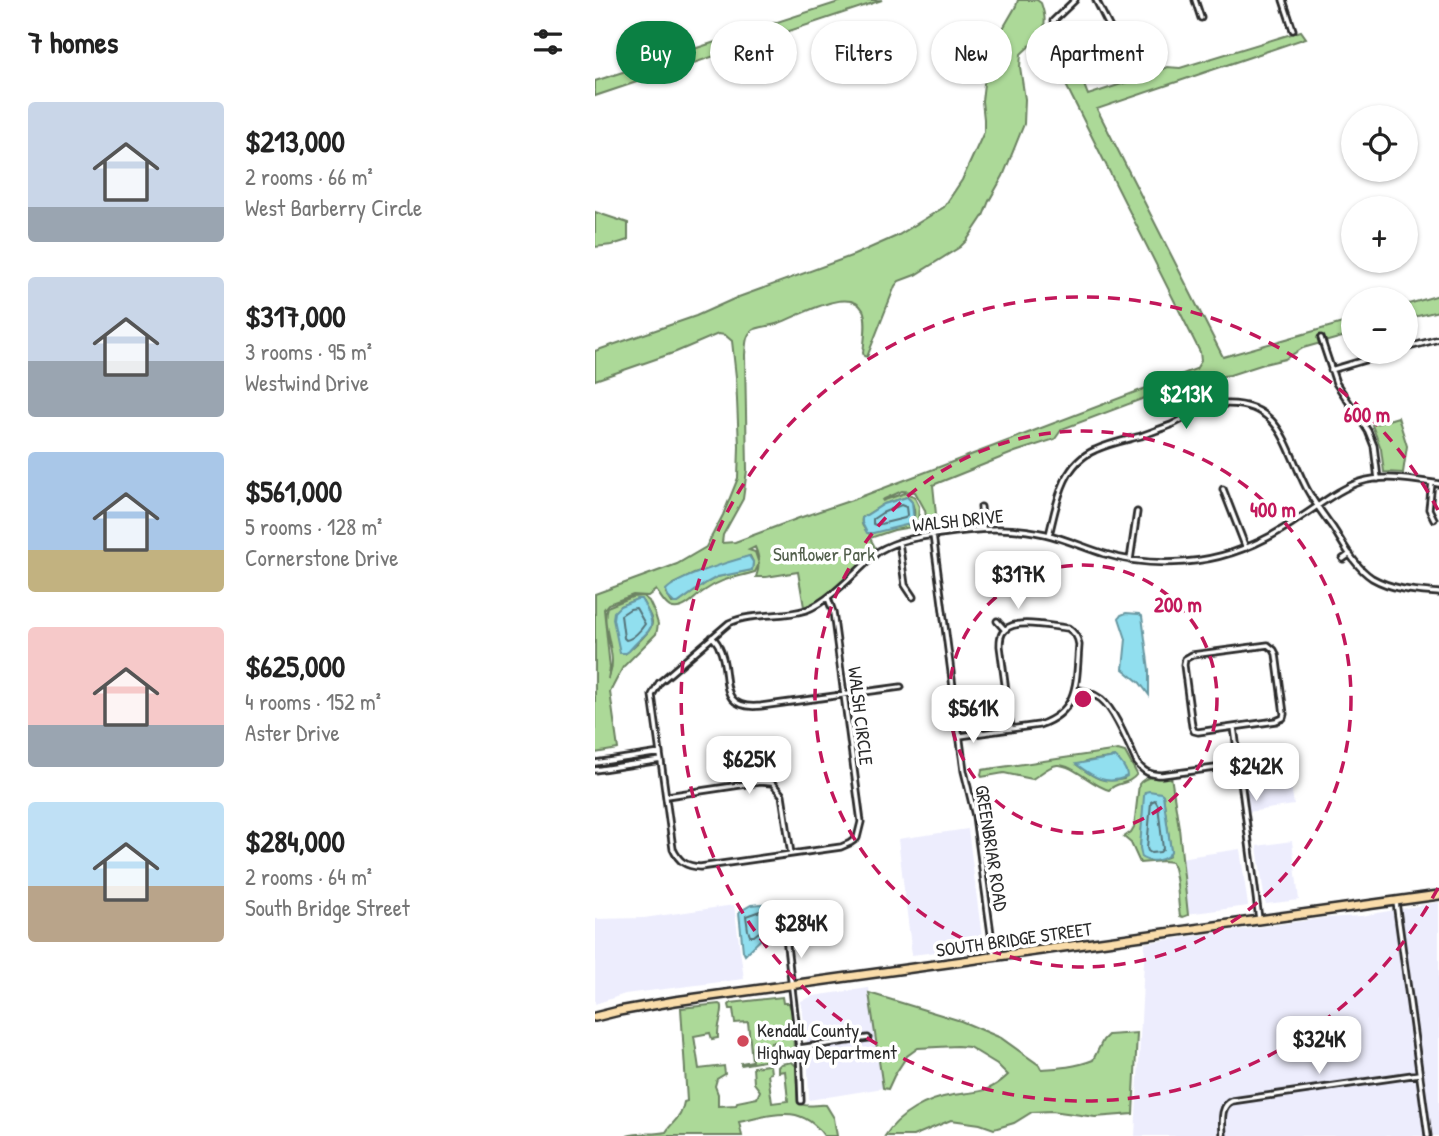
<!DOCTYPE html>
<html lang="en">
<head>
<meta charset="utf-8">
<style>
	body { margin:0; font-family:"Patrick Hand",sans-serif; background:#f6f6f6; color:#222; height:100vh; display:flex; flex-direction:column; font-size:26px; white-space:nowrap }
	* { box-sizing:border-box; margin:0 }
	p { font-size:23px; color:#767676 }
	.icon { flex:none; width:38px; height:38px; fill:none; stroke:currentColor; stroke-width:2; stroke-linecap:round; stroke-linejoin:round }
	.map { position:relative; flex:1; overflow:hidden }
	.panel { display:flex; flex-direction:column; background:#fff; width:595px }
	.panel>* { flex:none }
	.top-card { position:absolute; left:21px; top:21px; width:665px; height:63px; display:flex; gap:14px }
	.tools { position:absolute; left:746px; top:105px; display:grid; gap:14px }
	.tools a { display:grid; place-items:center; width:77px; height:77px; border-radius:50%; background:#fff; box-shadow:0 2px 5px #0004; font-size:35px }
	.price { position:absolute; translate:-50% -60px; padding:0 16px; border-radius:14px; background:#fff; color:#222; font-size:23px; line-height:46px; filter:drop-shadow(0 2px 4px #0008) }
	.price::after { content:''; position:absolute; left:50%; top:42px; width:21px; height:16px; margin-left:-10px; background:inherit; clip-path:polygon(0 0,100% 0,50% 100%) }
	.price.active { background:#0b8043; color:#fff }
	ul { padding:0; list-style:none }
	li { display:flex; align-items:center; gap:21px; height:175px; padding:0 28px }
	li span { display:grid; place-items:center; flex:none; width:196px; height:140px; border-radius:7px; color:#555 }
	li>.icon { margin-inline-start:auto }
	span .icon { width:84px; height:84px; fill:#fffc; stroke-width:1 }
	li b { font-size:30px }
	h2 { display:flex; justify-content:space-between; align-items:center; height:84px; padding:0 28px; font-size:30px }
	.chip { padding:0 24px; border-radius:32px; background:#fff; box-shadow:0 2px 5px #0004; font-size:24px; line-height:63px }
	.chip.active { background:#0b8043; color:#fff }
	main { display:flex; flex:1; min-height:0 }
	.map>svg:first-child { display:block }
	.built { fill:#ededfd }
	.green { fill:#acd998; stroke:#6c8262; stroke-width:2; fill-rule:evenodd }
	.water { fill:#91dfef; stroke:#6897a1; stroke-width:2 }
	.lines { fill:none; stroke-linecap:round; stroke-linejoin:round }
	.shore { stroke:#547379; stroke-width:2 }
	.street-casing { stroke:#2b2b2b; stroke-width:9 }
	.highway-casing { stroke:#2b2b2b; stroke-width:12 }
	.street { stroke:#fff; stroke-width:3.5 }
	.highway { stroke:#faddab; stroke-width:7 }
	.ring { fill:none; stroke:#c2185b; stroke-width:3.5; stroke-dasharray:12 9 }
	.poi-dot { fill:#d1495b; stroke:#fff; stroke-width:2.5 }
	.labels { text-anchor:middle; stroke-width:7; stroke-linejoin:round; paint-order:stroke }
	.street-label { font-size:19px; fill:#2b2b2b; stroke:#fff }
	.park-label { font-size:19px; fill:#525f4c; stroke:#fff }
	.poi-label { font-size:19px; fill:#2b2b2b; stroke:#fff; text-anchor:start }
	.centre { fill:#c2185b; stroke:#fff; stroke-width:3.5 }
	.ring-label { font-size:21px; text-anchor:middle; font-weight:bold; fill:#c2185b; stroke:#fff; stroke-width:7; stroke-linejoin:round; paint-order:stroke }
</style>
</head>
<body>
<main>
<section class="panel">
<h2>7 homes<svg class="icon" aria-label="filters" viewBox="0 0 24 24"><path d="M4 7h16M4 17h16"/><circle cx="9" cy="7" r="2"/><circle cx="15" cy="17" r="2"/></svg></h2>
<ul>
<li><span style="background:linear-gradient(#c9d6e8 75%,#9aa5b1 0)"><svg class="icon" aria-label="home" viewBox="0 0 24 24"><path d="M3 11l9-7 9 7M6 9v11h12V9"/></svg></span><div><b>$213,000</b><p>2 rooms · 66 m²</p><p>West Barberry Circle</p></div></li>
<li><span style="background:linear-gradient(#c9d6e8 60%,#9aa5b1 0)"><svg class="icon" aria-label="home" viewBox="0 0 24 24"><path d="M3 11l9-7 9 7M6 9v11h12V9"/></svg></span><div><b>$317,000</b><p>3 rooms · 95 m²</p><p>Westwind Drive</p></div></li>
<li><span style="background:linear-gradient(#a9c7e8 70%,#c2b280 0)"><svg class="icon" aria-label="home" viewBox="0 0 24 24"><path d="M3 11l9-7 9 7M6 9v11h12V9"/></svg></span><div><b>$561,000</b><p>5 rooms · 128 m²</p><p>Cornerstone Drive</p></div></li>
<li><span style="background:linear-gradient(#f6c9c9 70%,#9aa5b1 0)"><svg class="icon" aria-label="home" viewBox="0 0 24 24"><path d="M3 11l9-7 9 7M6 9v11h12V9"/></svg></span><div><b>$625,000</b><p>4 rooms · 152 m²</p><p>Aster Drive</p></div></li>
<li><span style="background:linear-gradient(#bfe0f5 60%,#b9a48a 0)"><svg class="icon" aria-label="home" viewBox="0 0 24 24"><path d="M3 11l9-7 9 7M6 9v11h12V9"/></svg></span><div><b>$284,000</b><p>2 rooms · 64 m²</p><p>South Bridge Street</p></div></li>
</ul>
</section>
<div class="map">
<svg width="844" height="1136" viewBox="0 0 844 1136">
	<rect width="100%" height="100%" fill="#fff"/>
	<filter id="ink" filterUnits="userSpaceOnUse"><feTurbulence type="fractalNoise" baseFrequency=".0143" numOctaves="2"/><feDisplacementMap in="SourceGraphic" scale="14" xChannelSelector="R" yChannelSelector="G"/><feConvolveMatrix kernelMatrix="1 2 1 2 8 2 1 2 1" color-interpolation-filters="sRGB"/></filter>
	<g filter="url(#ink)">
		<path class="built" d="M691,750L699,805L653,812L646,757Z
			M373,829L388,946L317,955L303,839Z
			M697,841L704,900L671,904L670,902L662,846Z
			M645,849L653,906L592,914L585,858Z
			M844,902V1136H540L550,943L729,918L766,916Z
			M139,905L149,979L30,994L0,1004V919L49,918Z
			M274,988L288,1088L214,1100L212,1041L206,1001L218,996Z"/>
		<path class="green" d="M250,0H287L0,96V81Z
			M423,0H442L446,3C456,31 445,36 426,54L425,67L430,99L429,124L408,176L394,201L388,216L372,240L365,247L320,275L304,281L300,286L272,357L269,356L268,353C269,342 273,320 268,310C255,285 202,317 184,323C177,326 163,327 158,330C150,335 151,346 150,355L152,470L148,499L128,535L127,543L140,542L204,518L260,499L601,369L606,361L605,352L472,87L465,72L463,61C468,60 471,58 476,61C483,66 489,86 493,95L557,74L572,67L585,68L706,31L711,38L502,109L628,357L758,320V334L708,348L690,359L669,364L635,375L623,377L613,374L467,429L460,439L420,452L338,485L342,524L332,525L330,510L320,492L307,491L289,499L287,501L310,493L319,496L324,506L323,526L299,530L275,538L281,549C265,567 231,600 209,607L203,572L171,577H161C165,567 165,558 160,547L154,550L160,552L164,564L160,572C139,578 127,578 109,591C99,597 88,613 75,607C69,604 65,595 61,590L53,596L38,595L13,604L9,609L15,668L13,679C25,657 5,627 12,607L37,597L48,596L54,601L60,614L63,624L62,630L61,634L28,667L15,692L23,749L0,753V594L82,564L111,547L128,515L143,478L144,446L141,377L137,341L130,335L123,334L81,352L0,380V351L101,316L141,298L259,255L302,236L349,207L367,180L389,132V119L387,101L390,75L396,49L421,6ZM312,497C320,502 321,517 317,524L297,527L274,534C270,529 265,525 267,518L289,504ZM155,556L158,562L157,570L122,577L111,583L83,603H77L71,593L78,584L99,574ZM42,599L48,602C50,607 58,618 57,623C57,632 38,647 31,653L25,606Z
			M0,212L33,223V240L17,245L0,247Z
			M844,295V311L810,319V305Z
			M803,417L812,446L808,473L789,472L786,449L777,425Z
			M523,750L530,752L542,774C533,786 522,781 514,790C497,786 478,764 462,765C453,766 445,775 437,779L409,773L387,777L386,775L387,770ZM520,757L531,771L529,779C506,784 499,777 482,765L494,761Z
			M576,776L584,828L593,915L588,917L585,916C582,898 584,879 577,862L568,861L545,863L536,843L529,837L536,832L539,827L544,784C552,774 564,778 576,776ZM550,792L567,794L568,795L576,851L573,857L567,859L545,848Z
			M274,993L366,1021L406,1038L444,1065L446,1069C464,1068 481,1067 498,1060L508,1040L513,1035L542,1033L538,1114L500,1117L457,1111L437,1112L419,1123L399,1129L385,1124L356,1120L318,1136H290C304,1114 332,1099 358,1095C383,1091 393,1094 413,1075L402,1064L374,1047L362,1046L323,1048L312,1056L299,1076L293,1089L288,1088Z
			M187,997L188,1003H194L198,1016L199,1055L192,1058L184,1056L181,1050L180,1042H176L177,1055L174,1060L146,1065V1063L157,1061L153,1022L140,1023L138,1009H135L134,1005L136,1003Z
			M124,1004L127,1006C128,1016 122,1025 123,1038L117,1039L115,1033L99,1036L104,1069L129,1066L130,1074L122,1079L120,1086L123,1094V1106L141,1105L142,1102L162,1098L165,1091L159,1083L158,1067L173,1065H175L176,1073L173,1074L177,1103L193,1101L190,1071L183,1072V1067L186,1064L197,1062L201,1066L203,1103C212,1108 221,1104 231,1105L239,1118L242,1136H229C206,1103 178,1115 144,1122L147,1136H32C45,1132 58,1135 71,1132C79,1119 86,1120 89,1102L92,1101L86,1008Z"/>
		<path class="water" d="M312,497L317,502L319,523L278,533H272L267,523V518L289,504Z
			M154,556L158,562L157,570L122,577L111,583L83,603H79L73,597L71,590C81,578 136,561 154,556Z
			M42,599H46C66,632 54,627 34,651L31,653H25L18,619L19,612L25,606Z
			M531,613L544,614L547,616L554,670V695L545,683L528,669L531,639L524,618L526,615Z
			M520,757C525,760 532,770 532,776C512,787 497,776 481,764Z
			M554,791L566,793L568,795L576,851C572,861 555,863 547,858L545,848L549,796L550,792Z
			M177,903L181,927L171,934L150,955L148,951L144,912L156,905Z"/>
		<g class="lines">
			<path class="shore" d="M306,505L311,507L312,515L310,518L281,525L278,524V519L287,513Z
				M41,608L50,624C46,630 38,639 31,640L29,638L26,615L35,609Z
				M560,800L563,805L568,849L565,852L556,853L553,851L552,848L556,802Z
				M168,910L172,913L174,924L159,936H155L153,930L151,916Z"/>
			<g class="street-casing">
				<path id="street" d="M501,0L515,28L521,46
					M600,0L606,18
					M688,0L698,30
					M458,21L480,0
					M726,338L741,383L773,431L779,446L783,479
					M810,348L844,339
					M736,370L797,352
					M837,483L834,509L839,519
					M628,489L651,548
					M386,507L388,528
					M338,535L369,771L380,816L399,956
					M454,535C462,503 467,464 500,450C515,443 531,440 546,436C556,432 566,429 576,425C593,417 611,404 630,404C684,402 690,444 709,483C716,499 728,514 738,528C749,545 760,567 777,578C798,590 821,591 844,593
					M304,542L310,585L318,597
					M748,559L755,554
					M535,560L542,512
					M233,598L238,612L266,822L262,838L255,843L246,847L105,867C91,866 84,862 78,849L57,695L64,683L134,623C158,612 186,618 211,610C233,603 266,567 284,551C303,540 323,537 345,534C381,529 414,526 450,534C471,539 490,548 510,554C536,562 563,564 589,562C632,559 671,542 706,517C725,505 744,489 765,482C791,474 818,480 844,484
					M402,621L410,630
					M117,637C120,640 123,643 124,647C138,673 119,711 166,706L306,687
					M673,645L679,650L681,654L689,714L688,718L681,721L603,732L599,731L597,726L589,665L590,659L597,655Z
					M480,689C489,691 498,693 506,699C520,710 534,746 542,763C549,772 555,775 567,775L643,765
					M639,727L664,919
					M365,736L444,725C485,711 481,681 484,645C483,637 480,633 473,628C457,627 421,618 410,630C405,634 405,640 405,646L416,729
					M0,763L65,753
					M0,770L66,760
					M72,796L165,782L177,783L187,795L196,854
					M801,902L833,1136
					M191,937L204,1048L206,1101
					M204,1048L273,1038
					M628,1136C628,1124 624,1106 637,1101L824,1074"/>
			</g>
			<g class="highway-casing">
				<path id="highway" d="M0,1017L24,1011L80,1001L844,895"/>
			</g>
			<use href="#street" class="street"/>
			<use href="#highway" class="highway"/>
		</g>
	</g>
	<g class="ring">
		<circle cx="488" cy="699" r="134"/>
		<circle cx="488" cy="699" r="268"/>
		<path d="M843 888A402 402 0 1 1 843 510"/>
	</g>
	<circle class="poi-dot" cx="148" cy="1041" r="7"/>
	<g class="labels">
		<g class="street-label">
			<text transform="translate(363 520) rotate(-6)" y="7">WALSH DRIVE</text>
			<text transform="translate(266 716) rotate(83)" y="7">WALSH CIRCLE</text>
			<text transform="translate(397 848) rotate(81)" y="7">GREENBRIAR ROAD</text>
			<text transform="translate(419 939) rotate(-8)" y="7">SOUTH BRIDGE STREET</text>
		</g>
		<g class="park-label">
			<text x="229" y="561">Sunflower Park</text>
		</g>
		<g class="poi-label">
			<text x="162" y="1037">Kendall County<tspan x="162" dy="22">Highway Department</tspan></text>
		</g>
	</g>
	<circle cx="488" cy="699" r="10" class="centre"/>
	<g class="ring-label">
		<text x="772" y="422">600 m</text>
		<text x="678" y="517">400 m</text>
		<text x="583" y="612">200 m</text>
	</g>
</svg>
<div class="tools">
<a><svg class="icon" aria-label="locate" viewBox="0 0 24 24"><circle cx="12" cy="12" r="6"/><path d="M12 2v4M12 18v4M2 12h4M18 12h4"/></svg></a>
<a>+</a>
<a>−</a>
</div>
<b class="price active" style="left:591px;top:431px">$213K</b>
<b class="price" style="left:423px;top:611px">$317K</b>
<b class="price" style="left:378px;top:745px">$561K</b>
<b class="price" style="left:154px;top:796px">$625K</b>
<b class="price" style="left:661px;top:803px">$242K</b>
<b class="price" style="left:206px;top:960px">$284K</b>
<b class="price" style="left:724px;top:1076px">$324K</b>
<div class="top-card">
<a class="chip active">Buy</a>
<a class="chip">Rent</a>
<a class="chip">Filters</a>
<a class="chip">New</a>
<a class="chip">Apartment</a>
</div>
</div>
</main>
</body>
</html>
